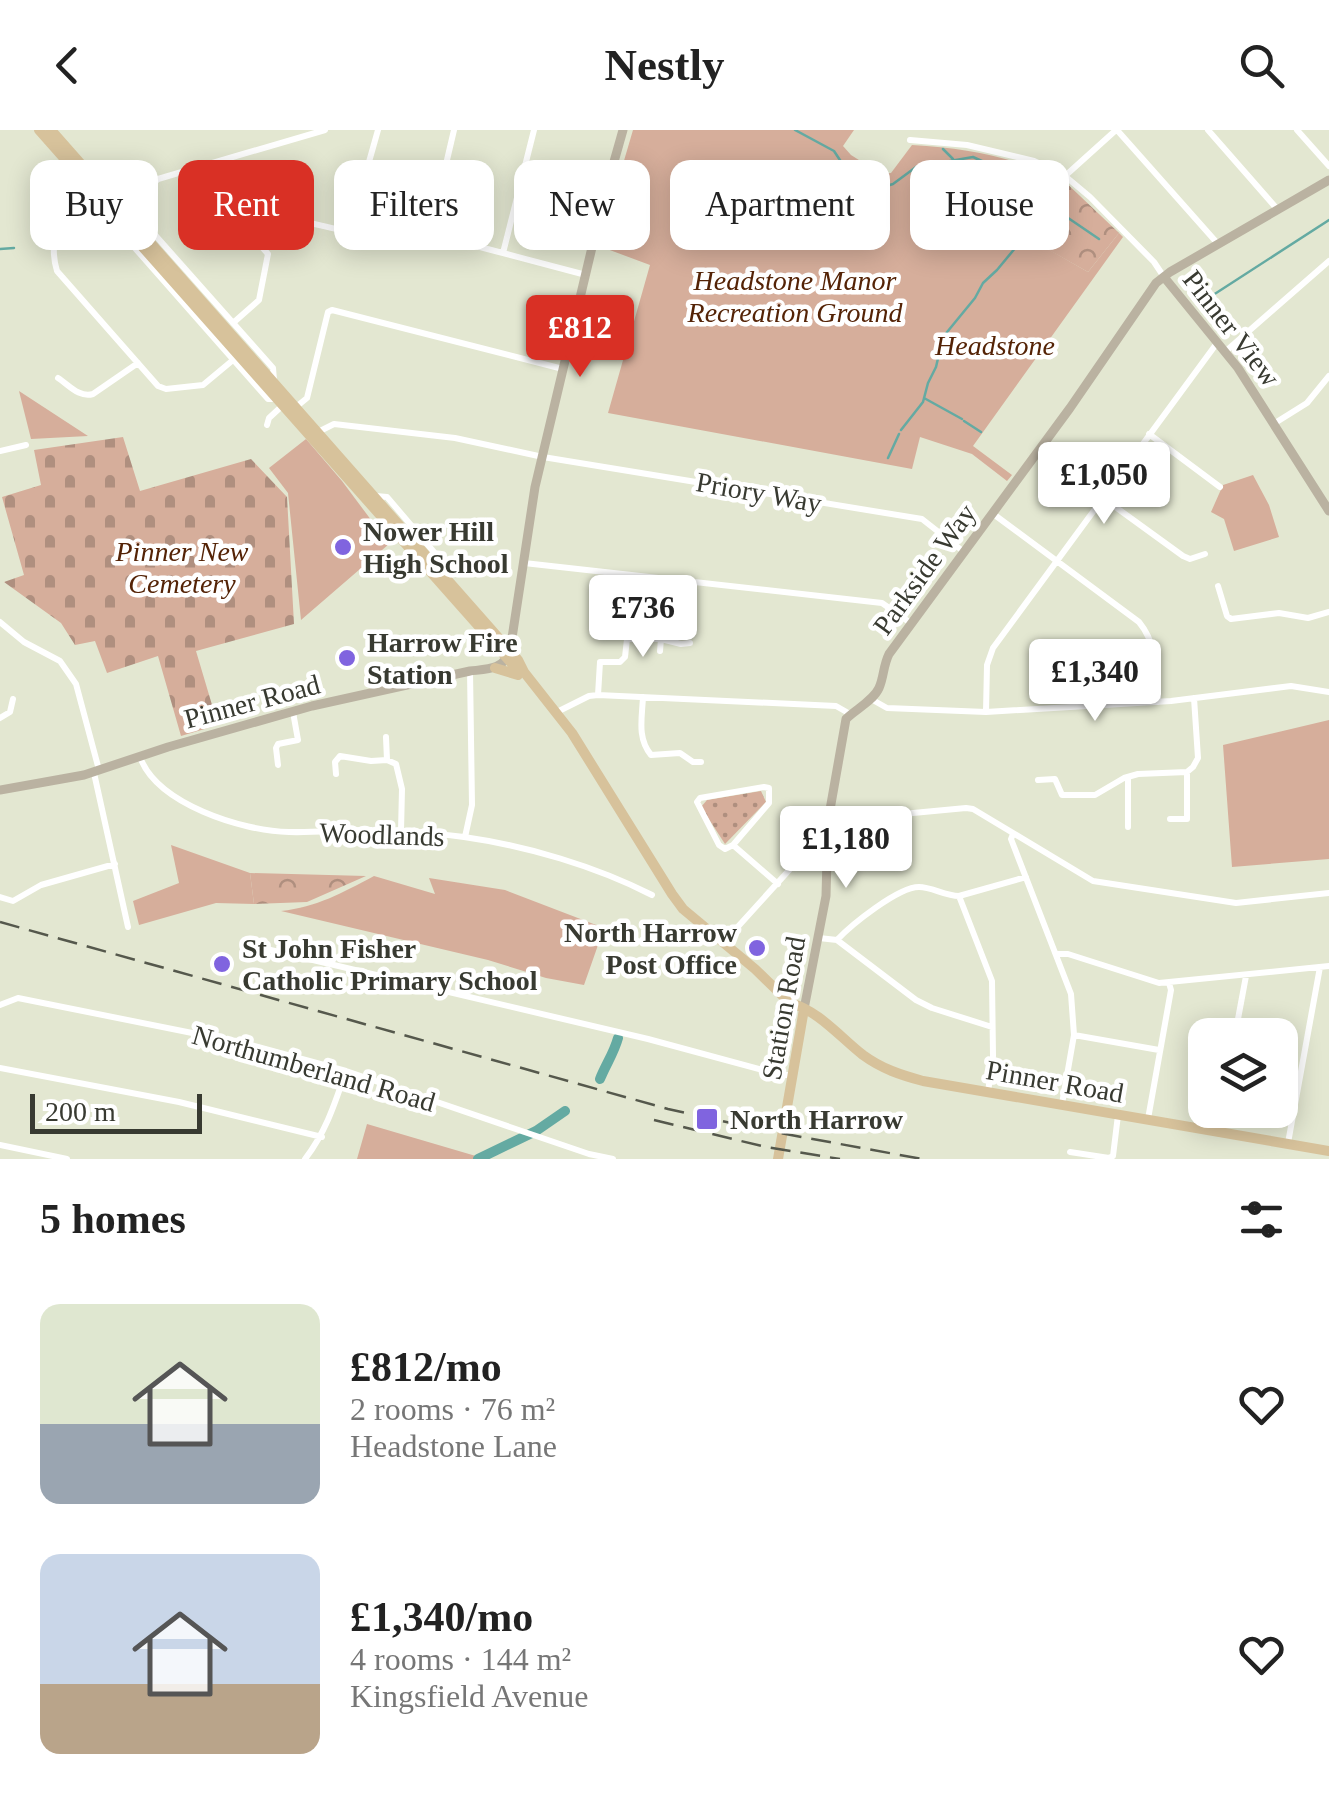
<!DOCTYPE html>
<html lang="en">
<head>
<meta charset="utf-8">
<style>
	body { margin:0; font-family:"Times New Roman",serif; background:#f2f2f2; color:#222; height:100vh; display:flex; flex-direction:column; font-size:38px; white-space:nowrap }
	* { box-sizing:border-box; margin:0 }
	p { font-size:32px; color:#767676 }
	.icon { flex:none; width:55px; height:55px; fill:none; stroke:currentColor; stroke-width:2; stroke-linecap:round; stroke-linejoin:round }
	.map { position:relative; height:1029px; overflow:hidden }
	.details { display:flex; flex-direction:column; background:#fff; flex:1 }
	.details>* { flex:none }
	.top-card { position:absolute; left:30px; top:30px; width:1270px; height:90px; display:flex; gap:20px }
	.buttons { position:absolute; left:1188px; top:888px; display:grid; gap:20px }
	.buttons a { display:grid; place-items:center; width:110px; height:110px; border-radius:20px; background:#fff; box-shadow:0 5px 25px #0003; font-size:50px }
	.scale { position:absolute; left:30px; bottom:25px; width:172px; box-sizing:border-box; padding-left:10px; border:5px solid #383a31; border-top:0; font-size:28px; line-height:35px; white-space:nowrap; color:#383a31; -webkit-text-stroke:8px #fff; paint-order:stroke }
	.price { position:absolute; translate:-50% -85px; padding:0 22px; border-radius:10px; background:#fff; color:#222; font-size:32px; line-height:65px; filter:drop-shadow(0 2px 5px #0008) }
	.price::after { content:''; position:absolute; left:50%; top:60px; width:30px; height:22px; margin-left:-15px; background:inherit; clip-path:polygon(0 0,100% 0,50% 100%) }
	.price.selected { background:#d93025; color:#fff }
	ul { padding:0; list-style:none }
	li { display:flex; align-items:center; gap:30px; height:250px; padding:0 40px }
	li span { display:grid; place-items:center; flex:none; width:280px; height:200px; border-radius:20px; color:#555 }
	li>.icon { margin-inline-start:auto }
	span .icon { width:120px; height:120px; fill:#fffc; stroke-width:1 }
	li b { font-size:42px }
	h2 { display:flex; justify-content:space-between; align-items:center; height:120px; padding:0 40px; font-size:42px }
	.tag { padding:0 35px; border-radius:20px; background:#fff; box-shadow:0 5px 25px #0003; font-size:35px; line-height:90px }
	.tag.selected { background:#d93025; color:#fff }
	header { display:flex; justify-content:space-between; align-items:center; height:130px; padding:0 40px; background:#fff; font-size:45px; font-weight:700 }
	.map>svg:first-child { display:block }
	.grass { fill:url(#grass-dots) }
	.forest { fill:url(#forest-crowns) }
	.cemetery { fill:url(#cemetery-stones) }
	.green { fill:#d6ae9b }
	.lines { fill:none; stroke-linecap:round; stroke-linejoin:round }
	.stream { stroke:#64aaa2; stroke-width:2.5 }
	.river { stroke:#64aaa2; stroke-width:10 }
	.street { stroke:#fff; stroke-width:6 }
	.secondary { stroke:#bab2a1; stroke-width:9 }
	.primary { stroke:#d7c29b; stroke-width:10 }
	.rail { stroke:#55584c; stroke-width:2.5; stroke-dasharray:20 10; stroke-linecap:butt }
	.poi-dot { fill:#8064df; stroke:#fff; stroke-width:4 }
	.labels { text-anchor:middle; stroke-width:9; stroke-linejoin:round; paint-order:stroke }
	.park-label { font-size:28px; font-style:italic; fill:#542306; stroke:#fff }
	.street-label { font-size:28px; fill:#383a31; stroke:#fff }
	.poi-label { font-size:28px; font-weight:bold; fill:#383a31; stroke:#fff; text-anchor:start }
</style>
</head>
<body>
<header><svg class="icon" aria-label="back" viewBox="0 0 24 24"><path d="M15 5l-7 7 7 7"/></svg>Nestly<svg class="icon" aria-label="search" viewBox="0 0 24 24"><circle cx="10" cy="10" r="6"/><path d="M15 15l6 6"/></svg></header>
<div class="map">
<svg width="1329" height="1029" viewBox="0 0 1329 1029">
	<defs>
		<pattern id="grass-dots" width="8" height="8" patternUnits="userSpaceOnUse" patternTransform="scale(2.5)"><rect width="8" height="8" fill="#d6ae9b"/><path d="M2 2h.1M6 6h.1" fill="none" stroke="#af8f7f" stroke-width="1.8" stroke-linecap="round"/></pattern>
		<pattern id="forest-crowns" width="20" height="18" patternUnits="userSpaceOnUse" patternTransform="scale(2.5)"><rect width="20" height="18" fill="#d6ae9b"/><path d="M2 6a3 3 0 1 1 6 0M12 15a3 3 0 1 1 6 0" fill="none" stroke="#af8f7f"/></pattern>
		<pattern id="cemetery-stones" width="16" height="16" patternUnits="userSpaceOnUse" patternTransform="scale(2.5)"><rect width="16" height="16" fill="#d6ae9b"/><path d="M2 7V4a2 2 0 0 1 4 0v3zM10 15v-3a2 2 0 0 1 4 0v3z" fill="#af8f7f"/></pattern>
	</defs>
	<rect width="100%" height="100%" fill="#e3e7d1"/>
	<path class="grass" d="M761,661L766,672L725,714L701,677L707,670Z"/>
	<path class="forest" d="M1060,47L1119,103L1088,142L1026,107Z
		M250,743L366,746L307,772L254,774Z"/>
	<path class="cemetery" d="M123,307L140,361L251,329L287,367L294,494L196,521L218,595L181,606L158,526L107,543L95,511L75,515L61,493L4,452L24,445L2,367L41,355L34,320Z"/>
	<path class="green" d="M633,0H854L843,16L851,25L881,44L891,43L912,15C967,18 1009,27 1060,47L1027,107L1088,142L1119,103L1123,107L973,316L1012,345L1007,351L972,324L920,307L912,339L608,283L650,135L599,116Z
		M19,261L88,306L31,309Z
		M306,309L342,351L389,414L301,490L288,363L269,338Z
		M1253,345L1269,375L1279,407L1234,421L1224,389L1211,382L1223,355Z
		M1329,590V729L1232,737L1223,615Z
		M171,715L250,743L254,774L216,773L139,795L133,771L179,753Z
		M374,746L435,764L429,748L505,760L604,798L584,855L546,848L488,830L281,781C317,777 342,763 374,746Z
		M367,994L486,1029H357Z"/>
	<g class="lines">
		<path class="stream" d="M795,0L834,21L855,53L871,55L877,59L893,54L916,37L973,27L984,32H1005L1018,38L1027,60C1021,73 1022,76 1027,89L1021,111L997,140L983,153L975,168L943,207L936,237L928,253L923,272L901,300
			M943,19L953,29
			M1029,57L1039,42
			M1050,76L1058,54
			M1028,89L1052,77L1099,109
			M0,119L14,118
			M1210,167L1329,90
			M924,268L962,289
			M964,291L981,302
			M888,328L899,304"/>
		<path class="river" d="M600,949C606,934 614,923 618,908
			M478,1029L536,1001L565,981"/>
		<path class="street" d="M454,0L432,94L438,106L586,145
			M1117,0L1218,114
			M1208,0L1278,80
			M1297,0L1329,36
			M910,10L967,15L1034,31L1049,38L1065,46L1090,67L1154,132L1164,147
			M83,34L93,35L273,238L274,250
			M196,37L199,45L268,124L259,170L233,193
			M75,43L74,49L268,269H276
			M1065,46L1116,0
			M90,66C64,89 46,104 57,141L158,256L166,259L203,255L233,230
			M129,75L158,49L325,0
			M249,103C276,80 309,93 340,100L348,97L352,92L378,0
			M503,123L534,0
			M1226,221L1329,131
			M58,248C69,255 79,268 93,264L138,233
			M296,277L307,268L328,182L332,180L563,239
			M1275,293L1307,273L1329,246
			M267,295L269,288L282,276
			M318,302L334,294L455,308L543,327L922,389L964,422
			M1149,304L1220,357
			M0,321L26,315
			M376,366L387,367L445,435L446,447
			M1103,368L1183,426L1190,429L1205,424
			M992,383L1139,492C1158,515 1156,543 1158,572
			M524,433L882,473L912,494
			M1218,456L1227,486L1231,489L1279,483L1308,488L1329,482
			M0,492L24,512L60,531L76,554L99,640
			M619,496V500L627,509
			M660,521L661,509
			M598,565L600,532H620L625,527L627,509H661L681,514L690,513
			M643,567C642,588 637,608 651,625L680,623L693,632H701
			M871,569L887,578L986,582L1171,571L1291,556L1329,562
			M557,582L589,566L598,565L836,576L850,584
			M986,582L987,535L993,518L1217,213
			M0,588L10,582L13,569
			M386,607L387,630
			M140,627C157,674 242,701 289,702C317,703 345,699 372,700C403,700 433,703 464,707C527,716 595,736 652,765
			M278,635L276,618L278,614L298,610L293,582
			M94,643L128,797
			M336,644L335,632L340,626L371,631L387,630L396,634L402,659L401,701
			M1128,647V697
			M1038,650L1055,649L1062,665H1095L1124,648L1138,644L1187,642L1193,637L1198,628L1194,568
			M764,657L769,658V673L733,715L725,719L719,715L697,672L700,668Z
			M1170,689H1187V642
			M828,691L966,678L973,679L1093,751L1236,773L1329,763
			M1013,704L1011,709L1071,864L1074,905L1062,974
			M465,707L472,675L470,541
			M733,715L778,754
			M959,766L992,851L993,926L988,962
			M0,767L13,771L41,755L115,734
			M819,808L837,810L916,870L932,878L992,897
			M837,810C851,795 898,757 919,757C932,757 945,766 959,766L1026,747
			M724,812L811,716L817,711L826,710
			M262,818L648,909L781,945H792
			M1057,824H1068L1159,853L1329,836
			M0,875L18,868L247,914L346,941L589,1024L613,1029
			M1074,905L1159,920
			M1235,905L1246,846
			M0,938L179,972L322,1007
			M1148,989L1171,860L1169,853
			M1218,1002L1222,980
			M1288,1013L1320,837
			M0,1015L67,1029
			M1070,1022L1109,1028L1113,1026L1118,985
			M305,1029C326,1002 335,973 346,941"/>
		<path class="secondary" d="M1164,147L1238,238L1329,381
			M0,660L84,645L168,617L312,576L470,541C488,539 503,540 510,521L535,357L604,67L623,0
			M804,879L826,766L828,691L846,589C856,579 873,571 879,558C884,547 883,536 889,524L1070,278L1156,153L1170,142L1329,50"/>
		<path class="primary" d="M39,0L513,535L519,541L524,542
			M51,0L518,530L524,542L572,603L672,764L683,779L755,839L790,873C818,880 841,908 863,925C882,939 901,945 923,951L1329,1021
			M495,538L518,545
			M778,1029L804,879"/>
		<path class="rail" d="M0,792L668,979L758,999L922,1029
			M654,990L766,1017L840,1029"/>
	</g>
	<g class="poi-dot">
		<circle cx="343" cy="417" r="10"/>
		<circle cx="347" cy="528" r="10"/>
		<circle cx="757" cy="818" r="10"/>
		<circle cx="222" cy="834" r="10"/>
		<rect x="695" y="977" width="24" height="24" rx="5"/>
	</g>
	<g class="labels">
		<g class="park-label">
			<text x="795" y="160">Headstone Manor<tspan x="795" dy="32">Recreation Ground</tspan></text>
			<text x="995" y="225">Headstone</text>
			<text x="182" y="431">Pinner New<tspan x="182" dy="32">Cemetery</tspan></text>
		</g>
		<g class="street-label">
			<text transform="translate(1232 198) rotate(52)" y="10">Pinner View</text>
			<text transform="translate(759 362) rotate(10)" y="10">Priory Way</text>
			<text transform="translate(924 439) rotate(-54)" y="10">Parkside Way</text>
			<text transform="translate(252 571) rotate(-15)" y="10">Pinner Road</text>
			<text transform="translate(382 704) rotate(2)" y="10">Woodlands</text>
			<text transform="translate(783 878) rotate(-80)" y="10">Station Road</text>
			<text transform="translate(314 938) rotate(16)" y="10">Northumberland Road</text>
			<text transform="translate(1055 951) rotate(10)" y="10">Pinner Road</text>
		</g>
		<g class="poi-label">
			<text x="363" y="411">Nower Hill<tspan x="363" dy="32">High School</tspan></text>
			<text x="367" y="522">Harrow Fire<tspan x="367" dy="32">Station</tspan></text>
			<text x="737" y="812" text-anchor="end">North Harrow<tspan x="737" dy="32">Post Office</tspan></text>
			<text x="242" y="828">St John Fisher<tspan x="242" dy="32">Catholic Primary School</tspan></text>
			<text x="730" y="999">North Harrow</text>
		</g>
	</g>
</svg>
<div class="buttons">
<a><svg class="icon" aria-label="layers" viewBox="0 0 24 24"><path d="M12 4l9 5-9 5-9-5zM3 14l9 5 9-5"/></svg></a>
</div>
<div class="scale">200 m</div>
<b class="price selected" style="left:580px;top:250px">£812</b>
<b class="price" style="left:1104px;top:397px">£1,050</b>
<b class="price" style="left:643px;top:530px">£736</b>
<b class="price" style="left:1095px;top:594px">£1,340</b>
<b class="price" style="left:846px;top:761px">£1,180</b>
<div class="top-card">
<a class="tag">Buy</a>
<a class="tag selected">Rent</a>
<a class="tag">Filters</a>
<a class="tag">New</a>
<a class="tag">Apartment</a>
<a class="tag">House</a>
</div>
</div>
<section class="details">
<h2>5 homes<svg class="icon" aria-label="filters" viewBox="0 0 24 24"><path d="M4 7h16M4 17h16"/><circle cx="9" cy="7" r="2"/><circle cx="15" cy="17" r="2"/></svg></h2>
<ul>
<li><span style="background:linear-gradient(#dfe7d0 60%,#9aa5b1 0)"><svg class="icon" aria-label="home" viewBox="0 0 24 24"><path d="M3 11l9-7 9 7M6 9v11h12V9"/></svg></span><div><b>£812/mo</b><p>2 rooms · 76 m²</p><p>Headstone Lane</p></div><svg class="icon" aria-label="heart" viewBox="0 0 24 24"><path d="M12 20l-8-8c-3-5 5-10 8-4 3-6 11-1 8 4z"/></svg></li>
<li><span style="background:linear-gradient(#c9d6e8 65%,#b9a48a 0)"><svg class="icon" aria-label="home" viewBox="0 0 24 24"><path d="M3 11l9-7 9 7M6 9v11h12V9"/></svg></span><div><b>£1,340/mo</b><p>4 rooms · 144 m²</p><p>Kingsfield Avenue</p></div><svg class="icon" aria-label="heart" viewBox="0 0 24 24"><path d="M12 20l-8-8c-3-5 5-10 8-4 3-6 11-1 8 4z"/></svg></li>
</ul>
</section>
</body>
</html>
